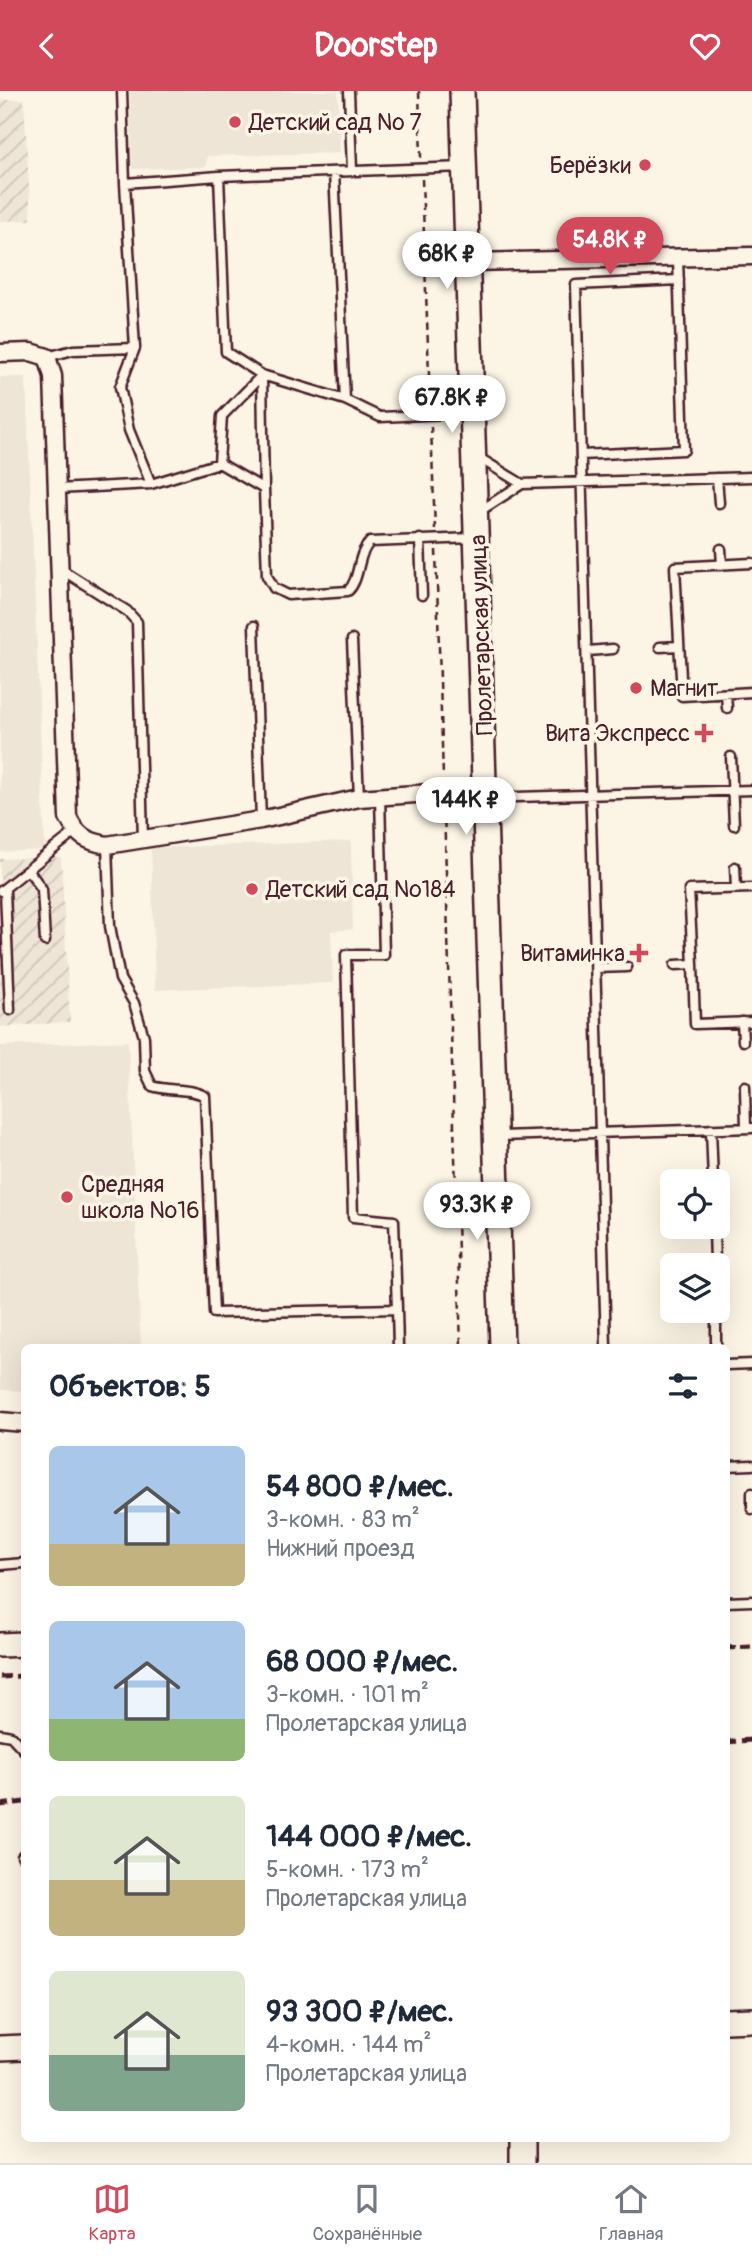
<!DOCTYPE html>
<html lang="ru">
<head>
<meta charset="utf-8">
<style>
	body { margin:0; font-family:Pangolin,sans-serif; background:#f6f6f7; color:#1f2937; height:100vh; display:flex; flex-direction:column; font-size:26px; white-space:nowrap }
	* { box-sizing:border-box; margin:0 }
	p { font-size:23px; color:#747a83 }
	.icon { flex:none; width:38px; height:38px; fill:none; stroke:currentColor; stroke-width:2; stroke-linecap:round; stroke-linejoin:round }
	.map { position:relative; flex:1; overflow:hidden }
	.drawer { position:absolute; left:21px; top:1253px; width:709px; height:798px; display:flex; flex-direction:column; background:#fff; border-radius:10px; box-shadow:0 7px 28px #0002 }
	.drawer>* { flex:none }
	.buttons { position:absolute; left:660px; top:1078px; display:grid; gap:14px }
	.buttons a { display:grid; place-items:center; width:70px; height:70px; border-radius:10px; background:#fff; box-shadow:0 7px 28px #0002; font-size:35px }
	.price { position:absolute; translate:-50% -60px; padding:0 16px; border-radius:24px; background:#fff; color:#222; font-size:23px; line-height:46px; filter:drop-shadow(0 2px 4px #0008) }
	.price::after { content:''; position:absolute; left:50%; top:42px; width:21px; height:16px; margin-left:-10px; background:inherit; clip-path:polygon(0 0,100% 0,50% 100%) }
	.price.active { background:#d1495b; color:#fff }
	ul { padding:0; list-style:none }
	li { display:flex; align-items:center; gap:21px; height:175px; padding:0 28px }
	li span { display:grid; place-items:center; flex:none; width:196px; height:140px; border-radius:10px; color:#555 }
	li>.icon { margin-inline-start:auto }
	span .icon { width:84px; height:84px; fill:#fffc; stroke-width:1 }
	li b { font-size:30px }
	h2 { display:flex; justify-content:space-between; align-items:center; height:84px; padding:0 28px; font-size:30px }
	header { display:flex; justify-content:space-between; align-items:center; height:91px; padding:0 28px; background:#d1495b; color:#fff; font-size:32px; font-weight:700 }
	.tab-bar { display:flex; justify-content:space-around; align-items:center; height:98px; border-top:2px solid #e0e1e3; background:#fff; font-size:19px; color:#747a83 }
	.tab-bar a { display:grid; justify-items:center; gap:4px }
	.tab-bar .active { color:#d1495b }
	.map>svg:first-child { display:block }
	.built { fill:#eee5d7 }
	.industrial { fill:url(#industrial-furrows) }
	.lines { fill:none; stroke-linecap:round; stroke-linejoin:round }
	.service-casing { stroke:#4a1f2b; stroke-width:13 }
	.minor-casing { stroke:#4a1f2b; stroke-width:21 }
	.secondary-casing { stroke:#4a1f2b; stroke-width:28 }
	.path { stroke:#4a1f2b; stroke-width:2.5; stroke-dasharray:7 5; stroke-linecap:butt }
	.service { stroke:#fcf5e5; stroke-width:8 }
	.minor { stroke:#fcf5e5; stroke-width:16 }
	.secondary { stroke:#fcf5e5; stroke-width:23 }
	.rail { stroke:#4a1f2b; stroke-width:5; stroke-dasharray:10 5; stroke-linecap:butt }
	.poi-dot { fill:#d1495b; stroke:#fcf5e5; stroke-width:2.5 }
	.labels { text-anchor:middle; stroke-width:7; stroke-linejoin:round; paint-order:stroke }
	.poi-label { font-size:23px; fill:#4a1f2b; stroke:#fcf5e5; text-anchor:start }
	.street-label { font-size:23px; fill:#4a1f2b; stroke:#fcf5e5 }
</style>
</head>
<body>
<header><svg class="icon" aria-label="back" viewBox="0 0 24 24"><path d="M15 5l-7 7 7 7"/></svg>Doorstep<svg class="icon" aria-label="heart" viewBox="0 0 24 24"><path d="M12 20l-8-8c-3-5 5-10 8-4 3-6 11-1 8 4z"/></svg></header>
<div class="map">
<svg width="752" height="2072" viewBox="0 0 752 2072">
	<defs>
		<pattern id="industrial-furrows" width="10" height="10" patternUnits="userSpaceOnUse" patternTransform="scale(1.75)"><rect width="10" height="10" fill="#eee5d7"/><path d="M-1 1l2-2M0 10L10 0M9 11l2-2" fill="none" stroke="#cec4b9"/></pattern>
	</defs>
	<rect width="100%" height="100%" fill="#fcf5e5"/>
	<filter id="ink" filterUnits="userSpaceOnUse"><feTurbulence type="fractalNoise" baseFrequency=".0143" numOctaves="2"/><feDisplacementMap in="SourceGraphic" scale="14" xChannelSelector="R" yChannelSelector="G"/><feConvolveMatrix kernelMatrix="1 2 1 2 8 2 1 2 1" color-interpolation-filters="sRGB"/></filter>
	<g filter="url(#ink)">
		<path class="built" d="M130,0H338L340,62L207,65L206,76L132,78Z
			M0,286H26L45,759L0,761Z
			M351,750L353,838L331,840L333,892L155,899L151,757Z
			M128,950L141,1256H24V1300L0,1299V955Z"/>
		<path class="industrial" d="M24,8L31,129L0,130V9Z
			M61,766L70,931L0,936V768Z"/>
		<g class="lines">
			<g class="service-casing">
				<path id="service" d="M122,0L125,92L219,85L464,76
					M349,0L352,79
					M334,81L345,309
					M219,85L226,261L262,284L264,398
					M135,257L120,296L129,339L151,393
					M47,266L73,259L135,257L125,92
					M581,364L684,359L678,167
					M476,365L522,393
					M219,372L264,398L267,485L274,497L288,504L348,500C361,487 356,465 370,451L474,447
					M717,387L719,412
					M57,398L151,393L219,372L222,325L262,284L345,309L380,326L471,322
					M480,420L522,393L752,386
					M420,448L422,504
					M721,458L722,474
					M752,472L675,476L682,605L752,601
					M59,477L127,520L137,531L143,748
					M254,535L261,729
					M352,549L359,707
					M660,556L679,555
					M588,560L613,558
					M726,603L727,617
					M731,666L734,734
					M487,707L752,699
					M107,754L110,835L120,888L134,912L144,946L145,980L152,995C170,1001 188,996 205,1005L214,1222L397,1218L394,1130L353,1126L346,864H384L380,705
					M735,776L736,797
					M29,780L42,798L45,850
					M1,800L75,741
					M5,800L10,919
					M693,873L695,933L752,931
					M675,874L693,873L689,799L752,797
					M596,877L627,876
					M742,931L743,950
					M745,995L746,1037
					M711,1038L713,1090
					M499,1045L752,1037
					M714,1136L715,1174
					M397,1218L398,1256
					M716,1220V1256
					M606,1256L576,194L679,189
					M726,1274L752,1273
					M726,1375L752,1374
					M752,1402V1418
					M0,1474L24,1472
					M726,1511L752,1510
					M0,1643L11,1645L24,1659
					M22,1765L24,1763"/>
			</g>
			<g class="minor-casing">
				<path id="minor" d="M468,171L752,165
					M0,262L31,261L47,266L53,285L68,726C77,745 86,750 107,754L261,729L359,707L444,701L487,707
					M0,1330L24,1332"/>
			</g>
			<g class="secondary-casing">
				<path id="secondary" d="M462,0L502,1256
					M0,1554L24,1553
					M726,1930L752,1929
					M0,1957L24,1956
					M522,2048V2072"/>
			</g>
			<path class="path" d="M419,0L421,67
				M422,88L430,312
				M431,336L435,438
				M436,459L443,686
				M444,718L461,1256"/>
			<use href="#service" class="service"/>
			<use href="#minor" class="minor"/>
			<use href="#secondary" class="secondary"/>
			<path class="rail" d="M726,1557L752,1556
				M0,1586L24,1585
				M726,1651L752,1649
				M0,1714L24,1711"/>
		</g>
	</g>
	<g class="poi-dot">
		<circle cx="235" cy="31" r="7"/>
		<circle cx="645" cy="74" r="7"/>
		<circle cx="636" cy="597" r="7"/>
		<path d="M700.5 631.5h7v7h7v7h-7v7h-7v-7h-7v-7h7z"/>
		<circle cx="252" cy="798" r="7"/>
		<path d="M635.5 851.5h7v7h7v7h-7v7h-7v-7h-7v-7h7z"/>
		<circle cx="67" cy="1106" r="7"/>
	</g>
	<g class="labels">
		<g class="poi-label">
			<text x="249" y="39">Детский сад № 7</text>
			<text x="631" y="82" text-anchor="end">Берёзки</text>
			<text x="650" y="605">Магнит</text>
			<text x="690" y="650" text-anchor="end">Вита Экспресс</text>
			<text x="266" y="806">Детский сад №184</text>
			<text x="625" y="870" text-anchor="end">Витаминка</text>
			<text x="81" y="1101">Средняя<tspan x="81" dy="26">школа №16</tspan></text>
		</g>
		<g class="street-label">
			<text transform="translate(481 544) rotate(-92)" y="8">Пролетарская улица</text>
		</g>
	</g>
</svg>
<div class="buttons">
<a><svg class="icon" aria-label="locate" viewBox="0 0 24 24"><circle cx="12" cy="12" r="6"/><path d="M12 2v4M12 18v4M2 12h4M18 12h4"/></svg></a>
<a><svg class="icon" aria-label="layers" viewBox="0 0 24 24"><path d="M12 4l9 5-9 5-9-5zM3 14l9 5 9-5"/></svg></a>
</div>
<b class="price active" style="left:610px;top:186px">54.8K ₽</b>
<b class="price" style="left:447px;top:200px">68K ₽</b>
<b class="price" style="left:452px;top:344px">67.8K ₽</b>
<b class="price" style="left:466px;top:746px">144K ₽</b>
<b class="price" style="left:477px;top:1151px">93.3K ₽</b>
<section class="drawer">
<h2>Объектов: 5<svg class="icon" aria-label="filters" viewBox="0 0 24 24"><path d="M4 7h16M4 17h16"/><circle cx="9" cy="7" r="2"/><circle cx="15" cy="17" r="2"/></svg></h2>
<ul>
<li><span style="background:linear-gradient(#a9c7e8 70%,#c2b280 0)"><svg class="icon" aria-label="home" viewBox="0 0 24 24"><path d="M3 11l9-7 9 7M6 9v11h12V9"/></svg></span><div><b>54 800 ₽/мес.</b><p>3-комн. · 83 m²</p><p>Нижний проезд</p></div></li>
<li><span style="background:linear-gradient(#a9c7e8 70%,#8fb573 0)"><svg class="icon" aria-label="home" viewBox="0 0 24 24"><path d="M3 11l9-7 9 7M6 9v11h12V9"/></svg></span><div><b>68 000 ₽/мес.</b><p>3-комн. · 101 m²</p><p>Пролетарская улица</p></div></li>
<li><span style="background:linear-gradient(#dfe7d0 60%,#c2b280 0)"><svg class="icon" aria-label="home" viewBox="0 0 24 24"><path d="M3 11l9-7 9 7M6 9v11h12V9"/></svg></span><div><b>144 000 ₽/мес.</b><p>5-комн. · 173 m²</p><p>Пролетарская улица</p></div></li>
<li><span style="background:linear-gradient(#dfe7d0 60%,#7fa58c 0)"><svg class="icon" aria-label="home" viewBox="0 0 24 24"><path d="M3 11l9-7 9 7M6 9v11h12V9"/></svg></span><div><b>93 300 ₽/мес.</b><p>4-комн. · 144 m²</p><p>Пролетарская улица</p></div></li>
</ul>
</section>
</div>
<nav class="tab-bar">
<a class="active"><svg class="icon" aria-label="map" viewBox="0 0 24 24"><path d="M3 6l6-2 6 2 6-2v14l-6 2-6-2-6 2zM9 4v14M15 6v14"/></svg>Карта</a>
<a><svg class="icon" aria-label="saved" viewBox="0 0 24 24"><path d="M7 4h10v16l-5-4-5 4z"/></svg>Сохранённые</a>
<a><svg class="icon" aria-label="home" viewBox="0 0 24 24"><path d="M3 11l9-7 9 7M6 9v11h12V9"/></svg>Главная</a>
</nav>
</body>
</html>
